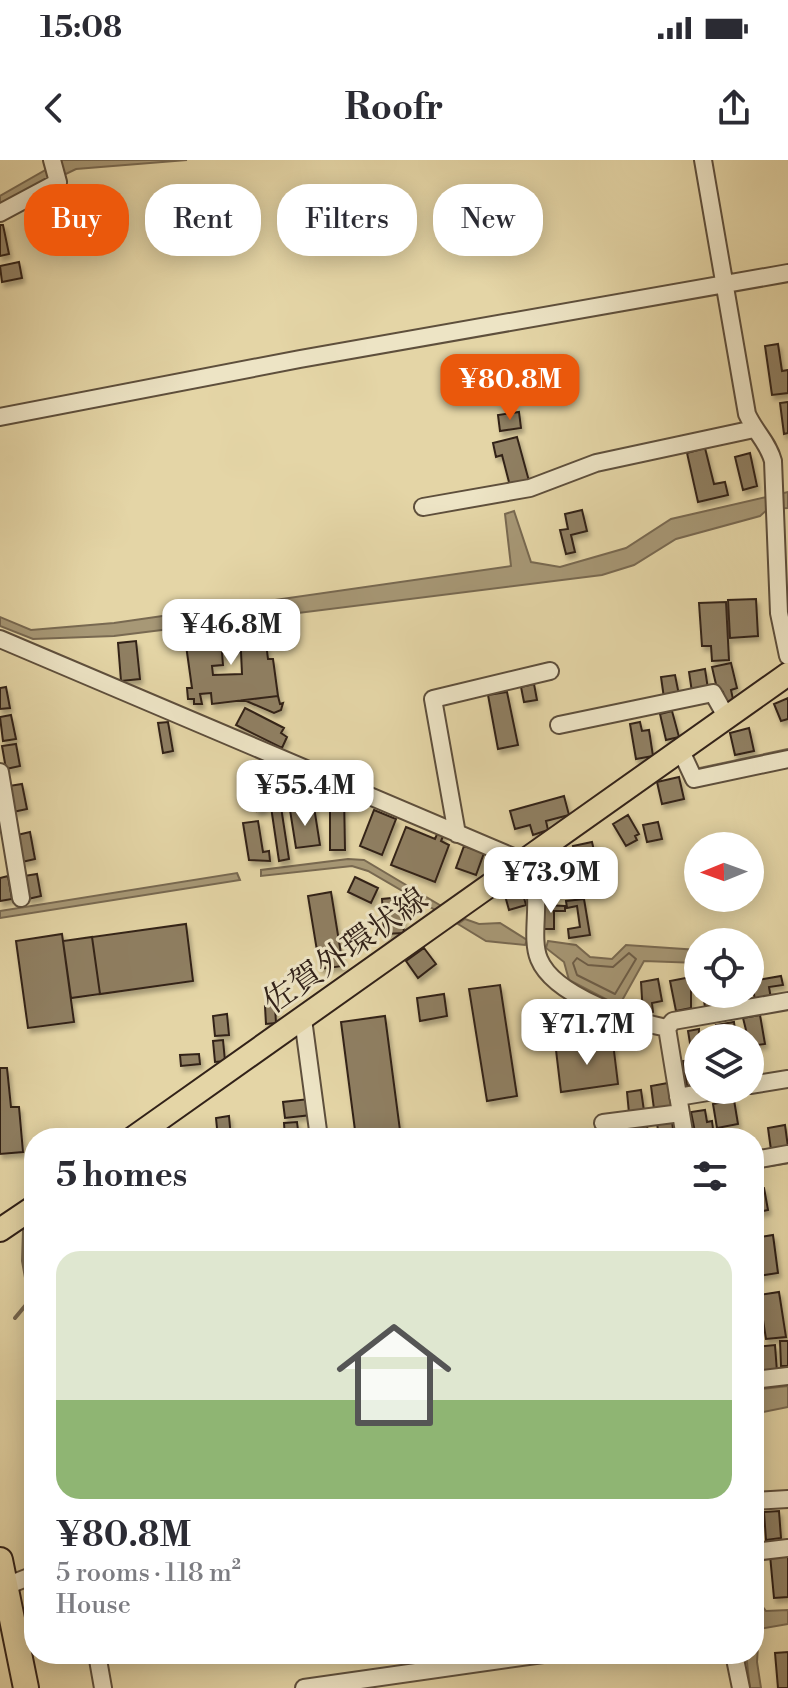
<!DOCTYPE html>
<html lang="en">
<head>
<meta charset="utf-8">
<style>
	body { margin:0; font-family:"Libre Bodoni","Noto Serif JP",serif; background:#f7f7f7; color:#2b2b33; height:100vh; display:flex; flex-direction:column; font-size:30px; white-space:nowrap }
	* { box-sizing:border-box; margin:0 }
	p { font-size:26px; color:#7c7c81 }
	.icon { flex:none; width:44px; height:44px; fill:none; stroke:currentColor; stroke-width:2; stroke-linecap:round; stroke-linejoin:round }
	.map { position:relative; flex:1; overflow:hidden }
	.drawer { position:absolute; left:24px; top:968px; width:740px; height:536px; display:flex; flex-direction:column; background:#fff; border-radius:32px; box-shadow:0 4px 20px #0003 }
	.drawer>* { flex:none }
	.guide { position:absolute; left:24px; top:24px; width:740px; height:72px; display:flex; gap:16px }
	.needle { width:52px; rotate:269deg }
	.fabs { position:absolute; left:684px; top:672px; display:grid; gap:16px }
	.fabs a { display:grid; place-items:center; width:80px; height:80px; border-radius:50%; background:#fff; box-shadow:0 4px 20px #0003; font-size:40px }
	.price { position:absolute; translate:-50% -68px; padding:0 18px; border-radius:16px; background:#fff; color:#222; font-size:26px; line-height:52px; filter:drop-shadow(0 2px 4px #0008) }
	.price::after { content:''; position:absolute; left:50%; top:48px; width:24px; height:18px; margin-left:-12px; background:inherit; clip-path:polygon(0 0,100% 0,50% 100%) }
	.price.current { background:#ea580c; color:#fff }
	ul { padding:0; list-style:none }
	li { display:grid; align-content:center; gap:16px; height:424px; padding:0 32px }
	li+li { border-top:2px solid #e1e1e2 }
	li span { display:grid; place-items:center; height:248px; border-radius:24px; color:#555 }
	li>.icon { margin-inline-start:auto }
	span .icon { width:144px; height:144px; fill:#fffc; stroke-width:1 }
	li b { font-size:34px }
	h2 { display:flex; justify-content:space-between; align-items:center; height:96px; padding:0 32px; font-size:34px }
	.pill { padding:0 28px; border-radius:32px; background:#fff; box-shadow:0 4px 20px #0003; font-size:28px; line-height:72px }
	.pill.current { background:#ea580c; color:#fff }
	.status { display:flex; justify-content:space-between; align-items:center; height:56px; padding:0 40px; background:#fff; direction:ltr }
	.status svg { height:22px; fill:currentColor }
	header { display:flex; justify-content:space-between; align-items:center; height:104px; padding:0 32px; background:#fff; font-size:36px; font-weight:800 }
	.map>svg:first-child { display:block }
	.water { fill:#a79876; stroke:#786951; stroke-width:2 }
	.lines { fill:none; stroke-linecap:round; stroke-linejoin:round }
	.shore { stroke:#6c5d48; stroke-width:2 }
	.stream { stroke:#786951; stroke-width:4 }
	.building { fill:#8f7f62; stroke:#322219; stroke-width:2; fill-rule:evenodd; filter:url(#shadow) }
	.minor-casing { stroke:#5e4f3c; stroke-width:20 }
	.major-casing { stroke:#322219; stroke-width:26 }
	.highway-casing { stroke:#322219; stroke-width:28 }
	.minor { stroke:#ede4c5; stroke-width:16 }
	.major { stroke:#e4d5a6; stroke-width:22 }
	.highway { stroke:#e4d5a6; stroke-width:24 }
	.labels { text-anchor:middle; stroke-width:6; stroke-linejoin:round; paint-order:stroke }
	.street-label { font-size:32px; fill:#322219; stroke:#ede4c5 }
</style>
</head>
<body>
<div class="status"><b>15:08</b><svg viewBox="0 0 49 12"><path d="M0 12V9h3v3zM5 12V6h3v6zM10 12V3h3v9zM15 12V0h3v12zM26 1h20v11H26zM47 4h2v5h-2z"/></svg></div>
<header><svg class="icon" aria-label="back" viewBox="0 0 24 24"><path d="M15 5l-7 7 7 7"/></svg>Roofr<svg class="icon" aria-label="share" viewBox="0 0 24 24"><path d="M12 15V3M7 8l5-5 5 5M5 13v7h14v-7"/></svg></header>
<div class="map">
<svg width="788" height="1528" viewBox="0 0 788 1528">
	<defs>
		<filter id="shadow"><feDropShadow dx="2.5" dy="4.5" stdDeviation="2" flood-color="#0004"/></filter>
	</defs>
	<rect width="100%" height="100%" fill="#e4d5a6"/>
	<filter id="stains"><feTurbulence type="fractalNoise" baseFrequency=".0025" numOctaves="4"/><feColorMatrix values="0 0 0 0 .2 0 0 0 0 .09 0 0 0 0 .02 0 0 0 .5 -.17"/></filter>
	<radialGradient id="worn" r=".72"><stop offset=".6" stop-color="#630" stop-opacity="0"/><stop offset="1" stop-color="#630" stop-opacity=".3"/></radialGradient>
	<path class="water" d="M63,0H187L76,9L0,46V36Z
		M788,332V348L768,349L760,356L676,379L634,405L602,415L114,476L33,479L0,466V457L31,470L114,463L511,406L505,354L514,351L531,402L560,407L626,388L671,359Z
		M348,699L364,700L443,747L437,751L368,711L352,706L261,716V710Z
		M237,713L240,720L0,758V751Z
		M465,759L479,764L500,763L527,780L525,785L486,781L458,764Z
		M548,781L576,785L590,797L612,799L626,785L698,790V803L644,801L619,846L569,820L564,802L546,788Z
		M788,1226V1247L754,1254V1230Z
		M754,1408L756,1438L766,1451L788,1450V1464L759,1469L757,1502L761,1528H750L746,1494H754Z"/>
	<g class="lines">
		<path class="shore" d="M629,793L636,799L615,834L577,815L573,803L577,798L588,805L613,807Z"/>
		<path class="stream" d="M700,609L788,590
			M754,1008L788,1002
			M15,1158L30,1140L23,1101L24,1070"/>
	</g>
	<path class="building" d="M64,35L68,50L48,54L45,39Z
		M0,65H3L9,94L0,96Z
		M19,102L22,118L2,122L0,106Z
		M778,184L782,211L788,210V233L772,235L765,186Z
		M788,242V273L784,274L780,243Z
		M519,252L521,268L500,271L498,255Z
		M517,277L529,321L510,326L502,295L496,297L493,283Z
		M705,288L714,324L725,322L728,335L698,342L687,293Z
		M750,293L757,326L743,330L735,297Z
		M582,350L587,371L571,375L575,392L566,394L560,370L568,369L565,354Z
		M756,439L758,476L730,478L728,440Z
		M726,442L729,500L712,501L711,486H702L699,443Z
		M264,468L268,499H273L278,536L212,544L211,533L200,534L202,544H194V539H188L187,528H192L185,478ZM241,492L242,514L213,515L212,506L223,505L222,493Z
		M136,481L140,519L121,521L118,483Z
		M731,503L737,528L731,530L734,544L726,546L723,532L718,533L712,507Z
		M705,509L708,529L692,532L689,512Z
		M675,515L679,535L664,538L661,517Z
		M534,524L537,540L524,542L521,527Z
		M6,527L10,548L0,549V528Z
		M507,532L518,585L498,589L488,535Z
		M278,536L280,544L283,543L281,550L274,553L244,540Z
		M788,538V559L781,561L774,544Z
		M245,548L284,568L281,573L287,577L282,588L236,565Z
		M672,551L679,577L666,580L660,554Z
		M11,555L16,579L3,581L0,557Z
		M168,562L173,591L163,593L158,563Z
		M640,562L642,571L649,570L653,596L636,599L630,564Z
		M749,568L754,591L735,595L730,573Z
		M16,584L20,606L6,609L2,586Z
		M258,601L265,649L257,651L249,602Z
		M287,610L288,619L277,621L289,699L279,701L266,613Z
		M679,617L684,639L662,644L657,622Z
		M307,619L309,631L292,634L290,622Z
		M22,624L27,649L13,652L9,626Z
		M330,634H344L345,690H330Z
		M564,636L569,655L546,661L548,670L533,675L530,665L515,669L510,651Z
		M314,647L320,685L296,688L290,650Z
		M374,650L396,659L382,695L360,686Z
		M628,655L639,674L635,676L637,680L626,686L613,664Z
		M258,661L263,692L269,691L270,701L249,700L243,663Z
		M658,662L662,679L647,682L643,665Z
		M406,667L435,679L438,672L444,674L441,681L449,685L435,722L391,705Z
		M30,672L35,699L22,702L17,675Z
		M592,682L598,708L607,706L610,715L582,722L573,686Z
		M464,686L484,693L476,715L456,708Z
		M564,694L569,717L557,720L560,730L549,733L546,723L541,725L538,709L544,708L542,699Z
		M37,714L41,736L28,739L24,716Z
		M8,716L12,739L0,741V718Z
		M355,717L378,728L371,743L348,732Z
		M521,727L526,745L509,750L504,732Z
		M331,732L343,806L320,809L308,736Z
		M401,737L404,773L384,774L382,739Z
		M584,739L590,775L569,778L568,769L580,767L577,746L567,748L566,741Z
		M544,745L565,746V751H554V769H544Z
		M186,764L193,821L100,834L92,777Z
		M62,774L74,862L28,868L16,781Z
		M92,777L100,834L71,838L63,781Z
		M424,788L436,804L418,818L406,801Z
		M781,816L783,825L769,827L771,839L755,841L752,821Z
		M691,817V848L676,851L670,821Z
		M658,819L662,841L652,843L653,852L643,854L641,822Z
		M500,825L517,936L487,941L469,829Z
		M444,834L447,856L420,861L417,838Z
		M703,834H720L721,844L705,847Z
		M265,846H275L276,863L266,864Z
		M227,854L229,875L215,876L213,856Z
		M760,855L765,884L750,886L743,858Z
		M385,856L401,978H356L341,862Z
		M734,862L736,878H718L716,865Z
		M699,869L698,894L692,895L688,871Z
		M223,880L225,901L215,902L213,881Z
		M613,883L618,924L561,932L556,890Z
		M199,894L200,904L181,906L180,895Z
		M698,899V924L687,926L683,901Z
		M0,908H7L11,947H19L23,992L0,994Z
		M668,923L672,947L654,949L651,926Z
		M641,930L644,951L629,953L627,932Z
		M309,939L311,955L285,958L283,942Z
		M734,940L738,964L717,968L713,944Z
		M705,950L707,962L712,961L713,969L695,972L691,952Z
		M229,956L231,978H218L216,958Z
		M672,961L674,978H659L657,963Z
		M297,962L299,978H285L284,963Z
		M785,965L788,987L771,990L768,968Z
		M647,966L649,978H632L630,968Z
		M764,1028L768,1050L754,1053V1029Z
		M773,1075L778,1113L758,1116L754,1078Z
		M779,1132L786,1177L766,1179L759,1135Z
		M780,1181H788V1206H781Z
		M775,1185L777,1212L757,1213L755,1187Z
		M779,1351L781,1378L766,1380L764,1352Z
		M788,1393V1437L774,1438L770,1395Z
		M788,1492V1528H778L775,1493Z"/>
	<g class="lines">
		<g class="minor-casing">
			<path id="minor" d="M703,0L747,254C755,272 768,282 773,301L779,453L788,496
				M0,53L58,22L52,0
				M0,257L300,199L788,113
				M423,347L530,328L596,303L754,269
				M0,479L525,702C547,728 528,772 539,799C554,836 631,861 667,868L685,978
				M559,565L713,533L727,558
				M681,591L694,619L788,599
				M0,612L21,738
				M457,674L433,539L550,511
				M303,859L319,978
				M667,868L673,861L788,841
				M750,925L788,919
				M678,937L720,930
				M603,963L681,953
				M754,1000L788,994
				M754,1220L788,1216
				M754,1341L788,1339
				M754,1392L788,1388
				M6,1426L34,1415
				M97,1494L103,1528
				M734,1494L741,1528
				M304,1528L543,1494"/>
		</g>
		<g class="major-casing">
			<path id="major" d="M133,978L788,514
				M0,1070L34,1047"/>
		</g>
		<g class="highway-casing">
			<path id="highway" d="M0,1400L26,1528"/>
		</g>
		<use href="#minor" class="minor"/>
		<use href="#major" class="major"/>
		<use href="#highway" class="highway"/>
	</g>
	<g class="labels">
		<g class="street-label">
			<text transform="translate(345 790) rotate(-35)" y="11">佐賀外環状線</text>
		</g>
	</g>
	<rect width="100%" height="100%" filter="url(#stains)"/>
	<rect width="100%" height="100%" fill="url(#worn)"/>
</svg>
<div class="fabs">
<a><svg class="needle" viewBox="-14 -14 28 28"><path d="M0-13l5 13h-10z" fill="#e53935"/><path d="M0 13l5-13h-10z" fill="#7c7c81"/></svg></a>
<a><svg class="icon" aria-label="locate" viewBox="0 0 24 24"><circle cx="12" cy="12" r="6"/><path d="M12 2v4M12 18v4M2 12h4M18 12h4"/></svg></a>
<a><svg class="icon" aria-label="layers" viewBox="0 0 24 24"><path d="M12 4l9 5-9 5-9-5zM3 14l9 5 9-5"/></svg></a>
</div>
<b class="price current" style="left:510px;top:262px">¥80.8M</b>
<b class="price" style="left:231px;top:507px">¥46.8M</b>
<b class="price" style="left:305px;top:668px">¥55.4M</b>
<b class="price" style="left:551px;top:755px">¥73.9M</b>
<b class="price" style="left:587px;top:907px">¥71.7M</b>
<div class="guide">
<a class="pill current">Buy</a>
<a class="pill">Rent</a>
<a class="pill">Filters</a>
<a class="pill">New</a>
</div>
<section class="drawer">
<h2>5 homes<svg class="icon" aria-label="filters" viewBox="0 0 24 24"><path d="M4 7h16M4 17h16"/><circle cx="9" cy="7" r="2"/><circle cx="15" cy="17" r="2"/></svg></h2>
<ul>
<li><span style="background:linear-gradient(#dfe7d0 60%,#8fb573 0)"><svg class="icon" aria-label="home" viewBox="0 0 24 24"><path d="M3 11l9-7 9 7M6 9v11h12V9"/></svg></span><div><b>¥80.8M</b><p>5 rooms · 118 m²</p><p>House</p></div></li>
</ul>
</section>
</div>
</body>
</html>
